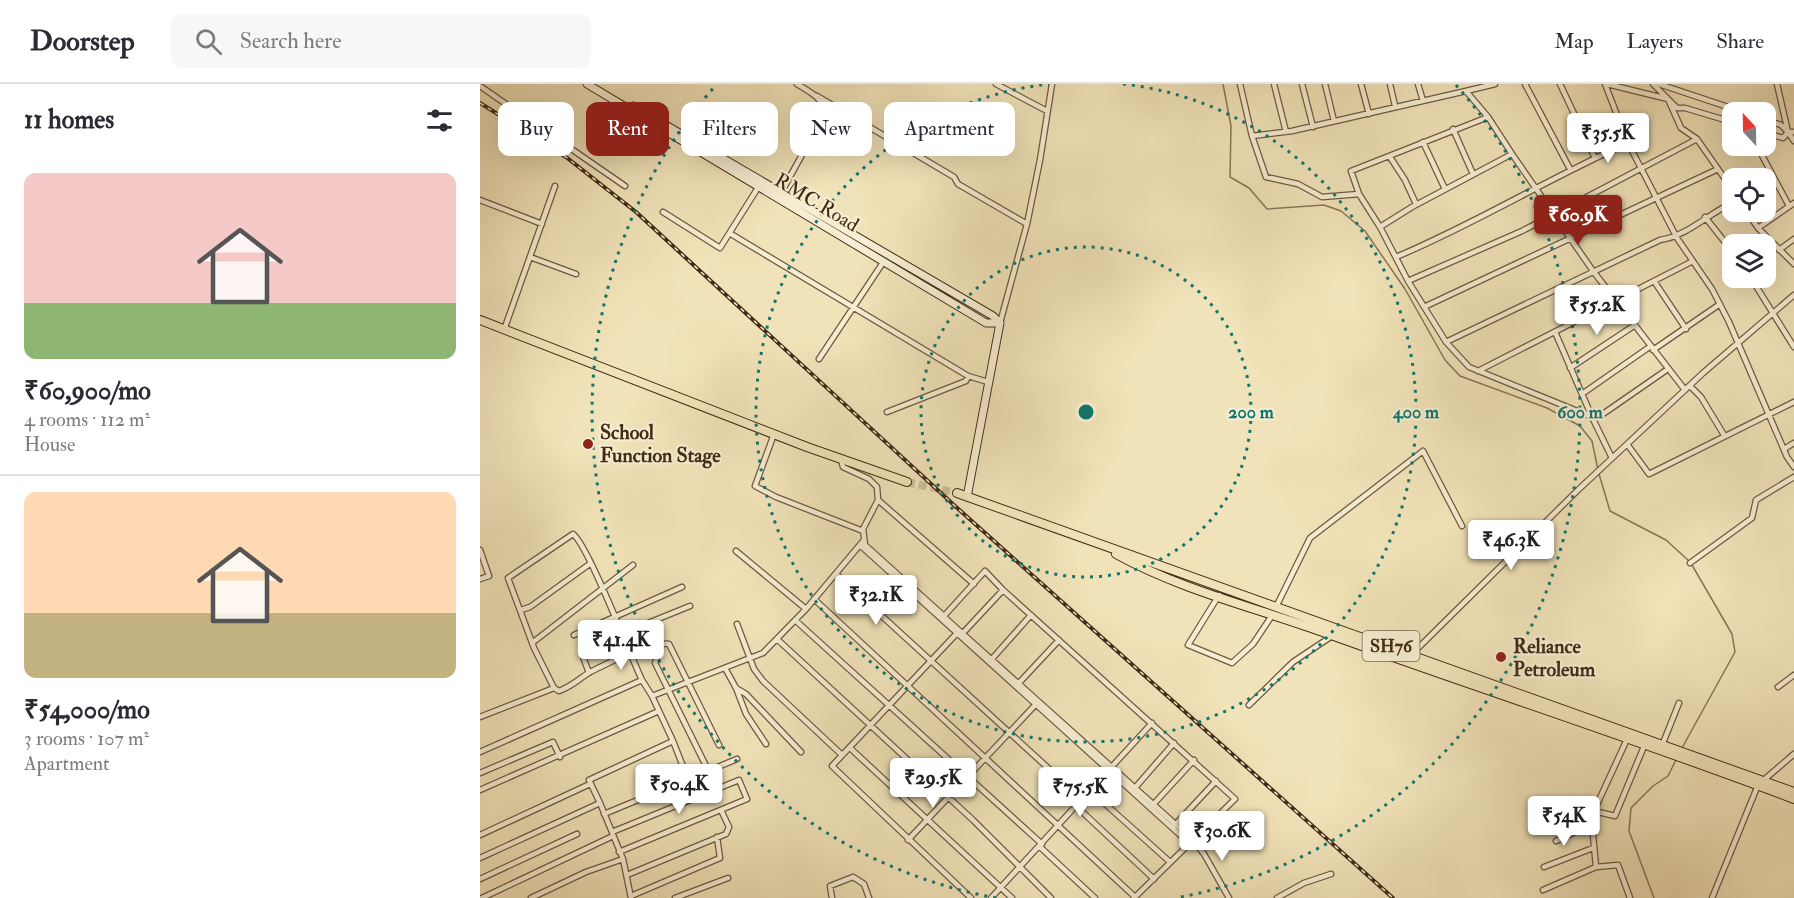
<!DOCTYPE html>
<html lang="en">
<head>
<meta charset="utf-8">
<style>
	body { margin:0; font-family:"IM FELL Double Pica",serif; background:#f7f7f7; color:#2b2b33; height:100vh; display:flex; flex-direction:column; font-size:22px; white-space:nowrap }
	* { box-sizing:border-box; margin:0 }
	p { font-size:20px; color:#7c7c81 }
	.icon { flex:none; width:33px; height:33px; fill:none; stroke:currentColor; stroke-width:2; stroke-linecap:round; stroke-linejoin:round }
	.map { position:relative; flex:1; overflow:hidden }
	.details { display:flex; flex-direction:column; background:#fff; width:480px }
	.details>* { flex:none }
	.banner { position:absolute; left:18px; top:18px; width:570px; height:54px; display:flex; gap:12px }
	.needle { width:39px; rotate:338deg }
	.buttons { position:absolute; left:1242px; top:18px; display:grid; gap:12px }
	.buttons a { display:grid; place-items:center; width:54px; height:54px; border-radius:12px; background:#fff; box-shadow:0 6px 24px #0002; font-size:30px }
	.price { position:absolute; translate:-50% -51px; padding:0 14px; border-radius:6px; background:#fff; color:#222; font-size:20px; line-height:39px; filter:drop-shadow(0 2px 3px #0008) }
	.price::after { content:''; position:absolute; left:50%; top:36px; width:18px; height:14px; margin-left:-9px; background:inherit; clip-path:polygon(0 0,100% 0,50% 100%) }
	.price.active { background:#8f2418; color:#fff }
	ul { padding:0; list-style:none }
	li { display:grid; align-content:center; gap:12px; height:318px; padding:0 24px }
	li+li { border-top:2px solid #e1e1e2 }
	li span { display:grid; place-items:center; height:186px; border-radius:12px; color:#555 }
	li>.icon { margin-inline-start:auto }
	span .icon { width:108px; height:108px; fill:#fffc; stroke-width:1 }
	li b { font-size:26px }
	h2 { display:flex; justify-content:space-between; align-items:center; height:72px; padding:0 24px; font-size:26px }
	.chip { padding:0 21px; border-radius:12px; background:#fff; box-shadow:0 6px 24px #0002; font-size:21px; line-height:54px }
	.chip.active { background:#8f2418; color:#fff }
	header { display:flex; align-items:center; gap:36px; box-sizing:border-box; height:84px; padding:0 30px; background:#fff; border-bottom:2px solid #e1e1e2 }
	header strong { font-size:28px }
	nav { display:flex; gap:33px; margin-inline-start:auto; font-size:21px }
	.search { width:420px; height:54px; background:#f7f7f7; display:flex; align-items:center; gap:15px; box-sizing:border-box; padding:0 21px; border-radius:12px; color:#7c7c81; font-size:22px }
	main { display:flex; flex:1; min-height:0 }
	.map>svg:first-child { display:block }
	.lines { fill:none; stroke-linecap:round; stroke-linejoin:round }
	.stream { stroke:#887457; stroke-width:1.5 }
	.primary-tunnel { stroke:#cebe99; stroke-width:8; stroke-dasharray:8 4; stroke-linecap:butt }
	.street-casing { stroke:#6e5940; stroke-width:7 }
	.secondary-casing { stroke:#432b17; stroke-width:9 }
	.primary-casing { stroke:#432b17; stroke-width:10 }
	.street { stroke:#f6edd2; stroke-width:4.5 }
	.secondary { stroke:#f6edd2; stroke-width:7 }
	.primary { stroke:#f1e3b9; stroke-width:8 }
	.rail-casing { stroke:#432b17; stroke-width:4 }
	.rail { stroke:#f6edd2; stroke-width:1.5; stroke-dasharray:4.5; stroke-linecap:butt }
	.ring { fill:none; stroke:#0f766e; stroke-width:3; stroke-dasharray:3 6 }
	.poi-dot { fill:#8f2418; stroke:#f6edd2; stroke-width:2 }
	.labels { text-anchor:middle; stroke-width:4.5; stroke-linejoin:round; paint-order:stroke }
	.shield { fill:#f6edd2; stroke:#79654f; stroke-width:1.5 }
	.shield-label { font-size:18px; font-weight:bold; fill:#432b17 }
	.street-label { font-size:20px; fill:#432b17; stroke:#f6edd2 }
	.poi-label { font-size:20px; font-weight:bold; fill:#432b17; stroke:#f6edd2; text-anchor:start }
	.centre { fill:#0f766e; stroke:#f6edd2; stroke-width:3 }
	.ring-label { font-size:18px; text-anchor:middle; font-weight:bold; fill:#0f766e; stroke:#f6edd2; stroke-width:4.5; stroke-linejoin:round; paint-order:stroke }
</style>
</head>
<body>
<header>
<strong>Doorstep</strong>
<div class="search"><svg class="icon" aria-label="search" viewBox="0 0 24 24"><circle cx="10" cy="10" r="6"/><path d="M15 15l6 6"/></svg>Search here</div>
<nav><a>Map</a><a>Layers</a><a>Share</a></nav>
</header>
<main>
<section class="details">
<h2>11 homes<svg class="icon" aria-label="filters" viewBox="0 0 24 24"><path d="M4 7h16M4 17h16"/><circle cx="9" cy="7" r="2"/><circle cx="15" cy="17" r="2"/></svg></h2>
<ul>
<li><span style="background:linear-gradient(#f6c9c9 70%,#8fb573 0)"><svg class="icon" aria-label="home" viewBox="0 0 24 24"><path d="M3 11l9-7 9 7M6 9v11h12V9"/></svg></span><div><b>₹60,900/mo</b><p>4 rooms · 112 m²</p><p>House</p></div></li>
<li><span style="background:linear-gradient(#ffd9b3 65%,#c2b280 0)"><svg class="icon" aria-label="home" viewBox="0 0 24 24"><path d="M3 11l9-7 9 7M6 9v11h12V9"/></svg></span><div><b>₹54,000/mo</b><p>3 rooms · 107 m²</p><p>Apartment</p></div></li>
</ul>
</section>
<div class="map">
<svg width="1314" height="814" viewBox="0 0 1314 814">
	<rect width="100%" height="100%" fill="#f1e3b9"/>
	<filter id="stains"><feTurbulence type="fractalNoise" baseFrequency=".00333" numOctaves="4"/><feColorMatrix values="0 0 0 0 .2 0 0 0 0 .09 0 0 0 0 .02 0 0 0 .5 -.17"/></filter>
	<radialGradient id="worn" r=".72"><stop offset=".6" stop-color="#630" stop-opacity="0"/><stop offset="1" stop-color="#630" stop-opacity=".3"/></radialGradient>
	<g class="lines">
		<path class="stream" d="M743,0L751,42L750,93L769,104L787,125L844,121L861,127L885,147L925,205L965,276L980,292L1067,324L1100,342L1112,357L1118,386
			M1119,390L1130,427L1186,456L1209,477
			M1202,664L1255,568L1252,550L1212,481
			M1174,814L1149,747L1151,724L1173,702L1188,692L1197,674"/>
		<path class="primary-tunnel" d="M427,398L477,409"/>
		<g class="street-casing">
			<path id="street" d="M516,0L567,27
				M760,0L772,52
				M794,0L806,48
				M822,0L833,43
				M845,0L854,37
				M881,0L889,30
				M910,0L915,22
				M938,0L943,17
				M1045,0L1090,85
				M1080,0L1115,74
				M1125,0L1148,59
				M1127,0L1188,15L1201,44L1217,55L1238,85
				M1173,0L1197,24H1205L1252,38
				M1179,0L1263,28
				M1297,0L1308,48L1314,57
				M0,2L145,102
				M337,12L474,93L478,100L547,140
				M1008,33L986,7L1015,0
				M1286,36L1301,41L1308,48H1314
				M973,45L993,90
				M1286,49L1303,54L1308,48
				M943,58L965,105
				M1277,62L1309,122
				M1032,70L1113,187L1205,306
				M910,73L925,96L936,120
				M301,109L345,29C342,13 330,8 317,0
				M879,110L842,113L818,100L786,93L772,52L812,47L986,7
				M0,116L62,140
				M183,128L240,164L279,102
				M1267,128L1278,144L1314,180
				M1225,133L1252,167
				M900,143L932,123L1032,70L1008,33L871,87L879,110L900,143L928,197L966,258L989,283L1112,333L1132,374
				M1278,144L1314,119
				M251,150L488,292L508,298
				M1299,166L1314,155
				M50,173L96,190
				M916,173C995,140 1069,94 1148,59L1197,154L1232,205L1249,238L1307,373L1314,383
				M1271,194L1314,263
				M928,197L1042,147L1217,55
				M1174,197L1206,245
				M944,223L1238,85L1252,105
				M520,239L547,140L560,76L572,0
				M24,246L75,102
				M1075,248L1112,333L1120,332L1185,287
				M966,258L1180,156C1207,152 1228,130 1252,119
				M1173,266L1240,220
				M339,275L404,177
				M1090,284L1155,241
				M998,287L1213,177
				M1210,302L1221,313L1244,351
				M1102,310L1168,264
				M407,328L486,297L488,292
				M294,350L275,402L296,413L383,447
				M1147,360L1169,390L1314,318
				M1304,365L1314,359
				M361,376L363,383L389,395L397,403L398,416L383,445L385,461L464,532L505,487L523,506L755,715L654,814
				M398,416L494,500
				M381,462L709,759
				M0,466L9,492L0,495
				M256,467L326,525
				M1210,479L1272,434L1276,416L1314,393
				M356,490L602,715
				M739,511L708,561L752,579L773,560L793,530
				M334,515L655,813
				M797,521L830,454L943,367L982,442
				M41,526L50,523L111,479
				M463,532L712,755L724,770L749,814
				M315,536L562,760
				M257,540L274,585L283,597L362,671
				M479,547L352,682L491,814
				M483,549L523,506
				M94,551L202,503
				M298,556L493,736L571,814
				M52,559L153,481
				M174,561L178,570L175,579L228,686L232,707
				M930,572L1098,406L1223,289L1314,211
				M511,576L551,531
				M245,584L256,604L266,630L286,660
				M109,589L102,570L141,550L210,522
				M538,600L579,556
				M1298,603L1314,591
				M74,604L54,564L28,494L93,450C108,461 150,571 162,596
				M256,604L266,610L321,668
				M769,621L813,578L852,552
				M0,633L74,604L79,607C95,601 99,594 112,587C131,578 168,558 189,560L239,661
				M193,657L208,695
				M1183,659L1199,619
				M370,664L532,814
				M0,668L162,596L172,612L283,569L326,525L384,456
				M0,689L73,658L80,673
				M654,705L694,659
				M0,706L179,627
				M612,708L690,778
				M120,719L143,775L151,814
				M602,719L633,686
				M596,722L674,795
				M671,723L714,676
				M1114,727L1135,732L1165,660
				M124,730L257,675
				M694,742L736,697
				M132,748L259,696L267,715L139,768
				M0,751L110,700
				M428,756L558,618
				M1076,757L1112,740
				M559,762L615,814
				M0,774L120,719L109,696L193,657L172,612
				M1064,783L1113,764
				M1116,783L1112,740L1114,727L1148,653
				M147,791L246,750L249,743L241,726
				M0,795L97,750
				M1063,806L1116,783L1138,781L1150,814
				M151,812L240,774L237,753
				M2,814L133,752
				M51,814L106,788L143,775
				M195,814L248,794
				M352,814L350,802L373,793L384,800L389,814
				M511,814L672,639
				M797,814L824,799L851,790
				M1232,814L1278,701L1314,670"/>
		</g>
		<g class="secondary-casing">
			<path id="secondary" d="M107,0L506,239H520
				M153,22L513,232L520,239
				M487,413L520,239"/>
		</g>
		<g class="primary-casing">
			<path id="primary" d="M0,236L327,363L427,398
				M477,409L1314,708
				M636,470C699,505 773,523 840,547C997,604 1157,655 1314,715"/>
		</g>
		<use href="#street" class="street"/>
		<use href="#secondary" class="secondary"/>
		<use href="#primary" class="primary"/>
		<g class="rail-casing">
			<path id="rail" d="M0,19L86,73L156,128L475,422L913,814"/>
		</g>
		<use href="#rail" class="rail"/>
	</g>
	<g class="ring">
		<circle cx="606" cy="328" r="165"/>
		<path d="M643 0A330 330 0 1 1 569 0"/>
		<path d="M516 814A494 494 0 0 1 236 1M976 1A494 494 0 0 1 696 814"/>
	</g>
	<g class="poi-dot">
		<circle cx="108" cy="360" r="6"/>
		<circle cx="1021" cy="573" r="6"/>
	</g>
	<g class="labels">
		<rect class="shield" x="882.5" y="547" width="57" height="30" rx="4.5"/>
		<g class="shield-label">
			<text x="911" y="568">SH76</text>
		</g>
		<g class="street-label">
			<text transform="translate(337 118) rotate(31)" y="7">RMC Road</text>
		</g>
		<g class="poi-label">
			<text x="120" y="355">School<tspan x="120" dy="23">Function Stage</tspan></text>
			<text x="1033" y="569">Reliance<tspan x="1033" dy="23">Petroleum</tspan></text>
		</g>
	</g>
	<circle cx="606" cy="328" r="9" class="centre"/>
	<g class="ring-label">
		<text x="771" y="334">200 m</text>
		<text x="936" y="334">400 m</text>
		<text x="1100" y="334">600 m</text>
	</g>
	<rect width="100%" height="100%" filter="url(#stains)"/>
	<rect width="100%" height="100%" fill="url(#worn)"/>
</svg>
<div class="buttons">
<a><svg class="needle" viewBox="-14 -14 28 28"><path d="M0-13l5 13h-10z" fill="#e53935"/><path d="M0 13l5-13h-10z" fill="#7c7c81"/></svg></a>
<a><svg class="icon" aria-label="locate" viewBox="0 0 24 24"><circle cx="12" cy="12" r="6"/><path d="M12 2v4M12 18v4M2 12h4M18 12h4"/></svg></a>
<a><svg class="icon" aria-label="layers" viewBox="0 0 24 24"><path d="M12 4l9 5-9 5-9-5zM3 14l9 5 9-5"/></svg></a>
</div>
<b class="price" style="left:1128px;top:80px">₹35.5K</b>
<b class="price active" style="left:1098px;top:162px">₹60.9K</b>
<b class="price" style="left:1117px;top:252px">₹55.2K</b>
<b class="price" style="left:1031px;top:487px">₹46.3K</b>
<b class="price" style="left:396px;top:542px">₹32.1K</b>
<b class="price" style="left:141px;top:587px">₹41.4K</b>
<b class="price" style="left:453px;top:725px">₹29.5K</b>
<b class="price" style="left:199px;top:731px">₹50.4K</b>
<b class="price" style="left:600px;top:734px">₹75.5K</b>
<b class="price" style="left:1084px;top:763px">₹54K</b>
<b class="price" style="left:742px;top:778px">₹30.6K</b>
<div class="banner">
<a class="chip">Buy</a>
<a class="chip active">Rent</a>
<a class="chip">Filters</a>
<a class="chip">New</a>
<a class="chip">Apartment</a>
</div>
</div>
</main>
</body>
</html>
